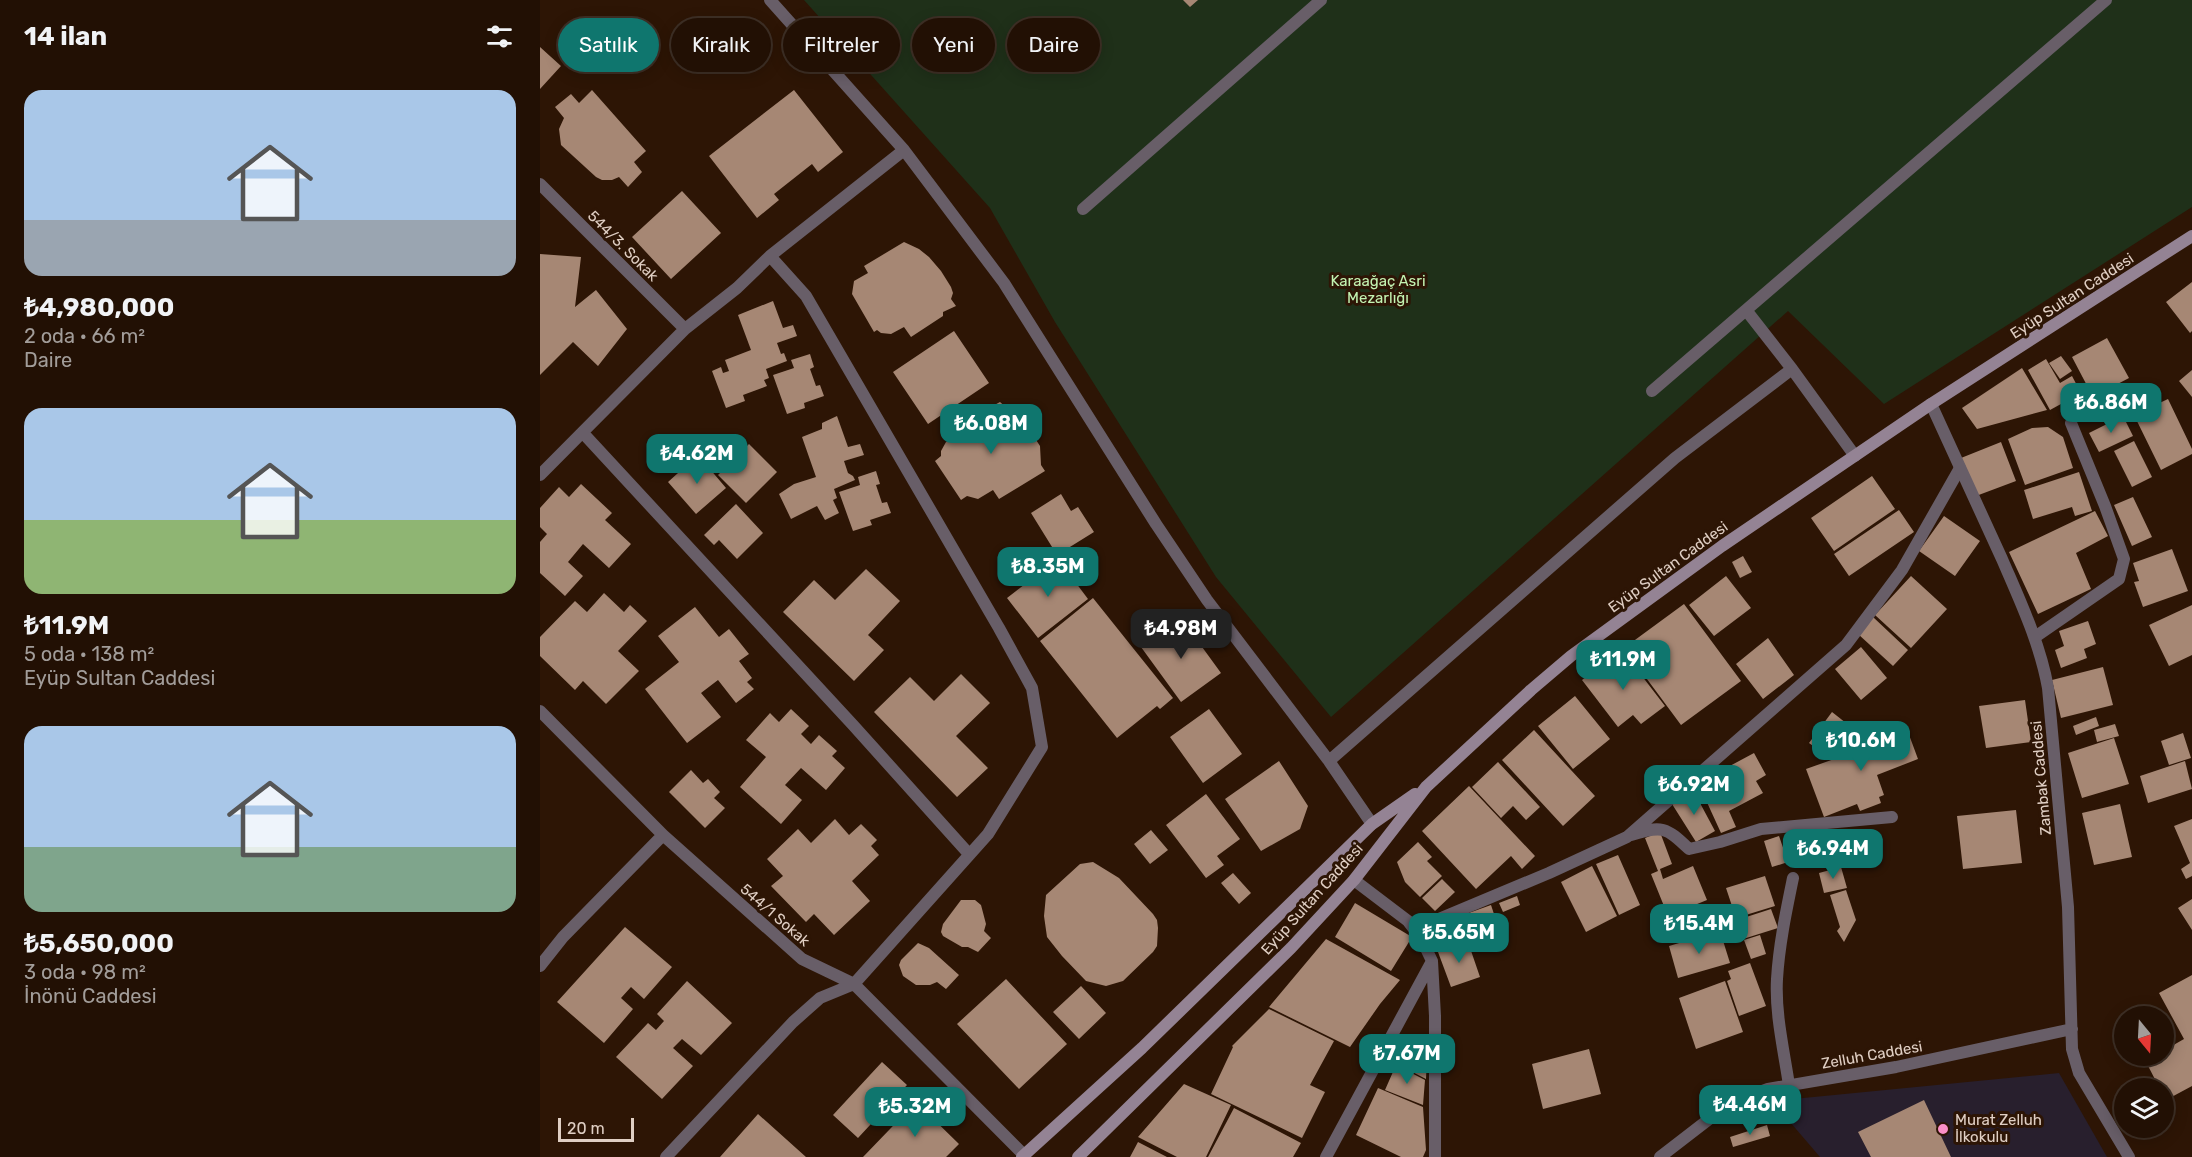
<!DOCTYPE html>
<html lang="tr">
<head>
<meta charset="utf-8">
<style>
	body { margin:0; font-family:Rubik,sans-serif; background:#2e1e13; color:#f1f3f6; height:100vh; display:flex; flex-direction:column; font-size:22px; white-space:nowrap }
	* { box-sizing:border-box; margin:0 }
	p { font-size:20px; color:#a29d9a }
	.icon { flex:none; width:33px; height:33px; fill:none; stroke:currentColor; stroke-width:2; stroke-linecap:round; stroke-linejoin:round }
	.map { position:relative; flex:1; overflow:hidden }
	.panel { display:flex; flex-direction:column; background:#221004; width:540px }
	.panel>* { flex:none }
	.top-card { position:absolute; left:18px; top:18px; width:570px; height:54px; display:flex; gap:12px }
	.needle { width:39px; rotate:162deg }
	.buttons { position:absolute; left:1574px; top:1006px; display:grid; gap:12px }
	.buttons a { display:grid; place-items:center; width:60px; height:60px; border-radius:50%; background:#221004; box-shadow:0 3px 15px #0003,0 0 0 2px #3f3026; font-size:30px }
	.scale { position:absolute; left:18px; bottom:15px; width:76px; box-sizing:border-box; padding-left:6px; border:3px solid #e0cfc4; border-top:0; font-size:16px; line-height:21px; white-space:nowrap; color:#e0cfc4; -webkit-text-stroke:4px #2d1505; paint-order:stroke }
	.price { position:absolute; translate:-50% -51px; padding:0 14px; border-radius:12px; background:#0f766e; color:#fff; font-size:20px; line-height:39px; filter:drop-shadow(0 2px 3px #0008) }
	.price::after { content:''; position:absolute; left:50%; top:36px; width:18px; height:14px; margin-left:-9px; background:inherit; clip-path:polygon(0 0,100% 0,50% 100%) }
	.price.current { background:#222; color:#fff }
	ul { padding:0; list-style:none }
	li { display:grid; align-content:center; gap:12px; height:318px; padding:0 24px }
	li span { display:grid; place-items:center; height:186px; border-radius:18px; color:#555 }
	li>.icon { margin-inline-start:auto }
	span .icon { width:108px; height:108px; fill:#fffc; stroke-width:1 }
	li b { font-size:26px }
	h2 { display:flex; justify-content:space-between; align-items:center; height:72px; padding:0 24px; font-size:26px }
	.chip { padding:0 21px; border-radius:27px; background:#221004; box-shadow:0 3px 15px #0003,0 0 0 2px #3f3026; font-size:21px; line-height:54px }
	.chip.current { background:#0f766e; color:#fff }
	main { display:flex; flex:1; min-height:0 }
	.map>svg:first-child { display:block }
	.education { fill:#281f2d }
	.green { fill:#1f3019 }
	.building { fill:#a68774 }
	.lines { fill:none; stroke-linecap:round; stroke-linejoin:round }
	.minor { stroke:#685e68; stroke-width:12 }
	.tertiary { stroke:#685e68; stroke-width:12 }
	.secondary { stroke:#948394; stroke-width:12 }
	.poi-dot { fill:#fa8fc7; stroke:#2d1505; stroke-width:2 }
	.labels { text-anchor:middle; stroke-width:6; stroke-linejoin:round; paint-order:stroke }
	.street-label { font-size:15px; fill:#e0cfc4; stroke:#2d1505 }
	.park-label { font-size:15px; fill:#c3f3b2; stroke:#2d1505 }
	.poi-label { font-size:15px; fill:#e0cfc4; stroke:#2d1505; text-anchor:start }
</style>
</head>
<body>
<main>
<section class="panel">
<h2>14 ilan<svg class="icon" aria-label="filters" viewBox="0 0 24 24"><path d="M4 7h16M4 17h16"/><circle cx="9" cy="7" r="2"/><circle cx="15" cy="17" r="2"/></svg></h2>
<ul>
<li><span style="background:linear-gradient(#a9c7e8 70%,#9aa5b1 0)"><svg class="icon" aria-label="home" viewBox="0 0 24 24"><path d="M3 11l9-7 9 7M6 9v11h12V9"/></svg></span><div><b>₺4,980,000</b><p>2 oda · 66 m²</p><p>Daire</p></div></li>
<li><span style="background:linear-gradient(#a9c7e8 60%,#8fb573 0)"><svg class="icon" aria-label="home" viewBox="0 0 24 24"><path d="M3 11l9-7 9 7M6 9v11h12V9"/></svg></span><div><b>₺11.9M</b><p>5 oda · 138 m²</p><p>Eyüp Sultan Caddesi</p></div></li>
<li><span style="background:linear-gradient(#a9c7e8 65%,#7fa58c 0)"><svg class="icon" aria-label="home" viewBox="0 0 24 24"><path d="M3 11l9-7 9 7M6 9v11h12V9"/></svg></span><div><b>₺5,650,000</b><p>3 oda · 98 m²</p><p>İnönü Caddesi</p></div></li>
</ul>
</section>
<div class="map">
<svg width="1652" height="1157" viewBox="0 0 1652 1157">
	<rect width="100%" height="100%" fill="#2d1505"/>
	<path class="education" d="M1519,1073L1567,1157H1280L1232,1101Z"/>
	<path class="green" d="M264,0H1652V207L1344,404L1248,311L791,717L676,577L515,322L450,208Z"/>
	<path class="building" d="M643,0H658L650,7Z
		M0,47L21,66L0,89Z
		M52,90L106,151L94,162L102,172L88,187L79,177L72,180H62L56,177L21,145L19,129L24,118L15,107L31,94L39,103Z
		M254,90L303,152L278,172L272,164L234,194L239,200L217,218L169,156Z
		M142,191L181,233L131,279L92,237Z
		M364,242L379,249L389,257L401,271L411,287L413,293L411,299L416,306L403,312V316L371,337L364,327L351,334L341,333L337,330L334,332L312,294L314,281L328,273L324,266Z
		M0,254L41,257L35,307L56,290L87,329L58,366L33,342L0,375Z
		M1652,282V331L1650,333L1626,302Z
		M233,301L243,328L253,325L257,336L237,343L241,354L244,353L247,361L226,369L229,378L224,380L227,386L203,395L205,401L186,408L172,371L181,367L183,373L189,371L185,360L211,350L198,315Z
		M414,331L449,383L388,424L353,372Z
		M1567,338L1589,378L1553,397L1532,357Z
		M270,354L274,367L270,369L276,386L280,385L284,396L264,403L265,408L247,414L233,375L254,368L251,360Z
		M1521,356L1532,371L1520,379L1509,363Z
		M1506,359L1520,383L1532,376L1541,393L1510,410L1488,370Z
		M1482,368L1507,410L1437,429L1422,408Z
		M1652,370V397L1639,381Z
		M1628,399L1652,449V454L1621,470L1594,415Z
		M460,402L487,426L500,446L501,465L505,471L459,499L453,490L438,499L427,496L421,500L395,461L401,456V451L406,442L417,436L412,428Z
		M297,416L308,447L320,444L324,455L304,461L308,473L313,476L315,480L294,489L297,498L293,500L299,513L285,520L277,506L251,519L239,494L254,484L276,477L262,437L282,429V423Z
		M1583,416L1593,436L1559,452L1549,433Z
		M1508,427L1523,437L1533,468L1485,485L1468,439L1492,428Z
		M1594,441L1612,477L1592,487L1574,451Z
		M1461,442L1476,481L1436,496L1421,458Z
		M209,444L237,472L206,503L178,475Z
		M158,455L186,488L156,514L128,482Z
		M336,471L340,484L336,485L342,503L347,502L351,513L330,520L332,525L313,531L299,492L320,485L318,477Z
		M1539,472L1552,511L1535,516L1532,507L1493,519L1484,490Z
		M1332,476L1355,509L1294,551L1271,518Z
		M41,484L72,513L65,520L91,544L69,568L43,544L28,562L43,576L25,596L0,573V542L7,534L0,527V508L19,487L29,497Z
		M521,494L531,511L538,507L554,532L517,555L491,513Z
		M1593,497L1612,537L1592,546L1574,505Z
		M196,504L223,533L197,559L179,540L174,545L164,535Z
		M1359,510L1374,532L1309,576L1294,554Z
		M1555,511L1568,536L1536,553L1551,589L1498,614L1469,552Z
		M1404,516L1440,541L1415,576L1379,551Z
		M1632,549L1648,591L1603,607L1594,582L1599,581L1593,563Z
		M1203,556L1212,572L1200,578L1192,562Z
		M518,559L548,599L498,638L467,598Z
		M326,569L360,601L328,635L344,650L314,681L243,612L274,580L295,600Z
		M1186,576L1211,608L1174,636L1149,605Z
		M1371,576L1407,609L1371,648L1335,615Z
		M64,593L84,612L90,605L107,621L78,651L99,671L66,704L43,681L35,690L0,656V637L35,601L47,612Z
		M553,598L633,698L620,709L617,706L577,738L500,641Z
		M1144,604L1201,681L1141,725L1084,648Z
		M1652,605V655L1629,666L1609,625Z
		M155,607L179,637L189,629L209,654L199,661L212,678L207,682L214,689L196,703L178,680L161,693L181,717L147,743L105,689L139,662L118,636Z
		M1333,617L1368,650L1353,666L1318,634Z
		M641,618L681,673L641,702L601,647Z
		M1548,621L1556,644L1544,649L1547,658L1521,668L1515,650L1524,646L1519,631Z
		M1228,638L1254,675L1223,699L1196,664Z
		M1321,647L1347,678L1321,700L1295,669Z
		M1082,650L1125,706L1101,724L1093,715L1078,727L1042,680Z
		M1563,667L1573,705L1521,718L1512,680Z
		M421,674L450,703L416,736L448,768L417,797L334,712L370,677L394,701Z
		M1035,696L1070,739L1033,769L998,726Z
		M1485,700L1491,742L1446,748L1439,706Z
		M251,709L269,726L261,734L271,744L279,735L297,751L292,756L305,768L286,790L261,768L245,785L262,800L241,824L200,787L226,757L206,740L230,713L239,722Z
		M669,709L702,754L663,783L630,737Z
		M1292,712L1320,734L1305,750L1287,756L1269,743Z
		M1556,717L1559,726L1536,735L1533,726Z
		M1365,724L1378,759L1337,775L1344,795L1339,797L1341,803L1320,811L1317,804L1284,817L1266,769L1328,747L1325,738Z
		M1575,724L1579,736L1557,742L1554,730Z
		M994,730L1055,796L1023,826L962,760Z
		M1643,733L1651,758L1629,765L1621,741Z
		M1574,738L1589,784L1542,798L1528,753Z
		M1214,753L1226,775L1216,781L1223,793L1189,811L1196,827L1181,833L1165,798L1180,789L1173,775Z
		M739,761L768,806L760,829L721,851L685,799Z
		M1645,761L1652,789L1608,803L1600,776Z
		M958,762L1000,807L986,820L973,806L961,818L932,787Z
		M151,770L163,783L168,779L180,792L174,798L185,808L165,828L129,792Z
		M929,786L995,856L982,869L971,856L936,889L882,831Z
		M1153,790L1175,831L1156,842L1132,804Z
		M666,794L700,839L677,856L684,865L666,878L626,825Z
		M1580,804L1592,857L1554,865L1542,813Z
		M1476,810L1482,863L1423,869L1417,816Z
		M295,819L309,835L321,824L337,840L331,846L339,855L312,881L330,901L294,935L274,914L266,922L231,886L243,876L227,859L258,829L271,843Z
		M1652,819V876L1646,879L1641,869L1650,863L1634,826Z
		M611,830L628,850L610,864L594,844Z
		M1120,832L1132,864L1120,869L1123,879L1153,866L1167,900L1128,916L1111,874L1118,871L1105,838Z
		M1239,836L1248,862L1232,867L1224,841Z
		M878,842L892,857L887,861L902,876L880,897L865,882L857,862Z
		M1078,855L1100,905L1079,915L1056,864Z
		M553,862L579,878L613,914L617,920L618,928L617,946L613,952L583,981L566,986L546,981L522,956L507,937L504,916L506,895L540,864Z
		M1052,866L1077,916L1046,932L1021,882Z
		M1301,867L1307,888L1284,893L1279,873Z
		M693,873L711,893L699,904L681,883Z
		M1225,876L1235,906L1196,918L1186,888Z
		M902,879L915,892L895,911L882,898Z
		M1306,890L1316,920L1304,942L1297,931L1300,927L1290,895Z
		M977,896L980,905L963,912L959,903Z
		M1652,899V930L1638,908Z
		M421,900H435L441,905L446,924L444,931L451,938L438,952L428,947H422L403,936L401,932L403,924Z
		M815,903L872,937L851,971L795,937Z
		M951,905L958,926L908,944L901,923Z
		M1231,909L1238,928L1203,939L1197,920Z
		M85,927L132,967L104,999L91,987L81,998L93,1009L64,1043L17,1002Z
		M1180,931L1190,963L1138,978L1129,946Z
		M1220,935L1226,954L1211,959L1204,940Z
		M786,939L860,980L840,1004L810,1047L729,1007Z
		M928,942L940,977L911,987L898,952Z
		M378,943L389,948L419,975L406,989L397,982L390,985H376L363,976L359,965L361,960Z
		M1210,963L1226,1006L1199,1016L1187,981L1191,979L1188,971Z
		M1652,975V1086L1626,1100L1623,1089H1620L1605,1060L1613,1056H1623V1051L1644,1039L1619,993Z
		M466,979L527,1044L479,1089L417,1024Z
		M147,981L192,1023L161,1055L142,1039L133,1048L153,1066L122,1099L76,1057L108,1023L116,1030L124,1021L117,1014Z
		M1185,981L1203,1032L1156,1049L1139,998Z
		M541,986L566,1013L539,1039L513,1012Z
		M729,1009L794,1041L770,1085L785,1092L762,1138L671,1094L693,1047L692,1046Z
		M866,1039L887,1057L886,1079L857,1064Z
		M1049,1049L1061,1094L1003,1109L992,1064Z
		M342,1062L367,1085L318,1138L293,1115Z
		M856,1065L885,1080L883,1105L845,1090Z
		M644,1084L691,1105L666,1157H637L598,1137Z
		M838,1088L883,1107L886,1150L883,1157H861L816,1135Z
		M1384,1100L1411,1157H1331L1318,1132Z
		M376,1102L419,1144L406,1157H323Z
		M694,1108L761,1143L753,1157H668Z
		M218,1114L266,1157H180Z
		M1227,1125L1230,1136L1193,1147L1190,1137Z
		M598,1142L627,1157H590Z"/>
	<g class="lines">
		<path class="minor" d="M230,0L364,150L464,283L616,524L667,600L789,761L832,824
			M0,184L145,329
			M543,209L781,0
			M230,256L364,150
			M1206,310L1252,369L1315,456
			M1112,391L1566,0
			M43,433L313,725L429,854
			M0,475L145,329L197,288L230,256L266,296L459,628L492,688L502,747L448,834L314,984L280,998L253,1022L126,1157
			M1495,637L1579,579L1584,559L1565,506L1531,423
			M0,711L123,835L262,959L314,984L484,1155
			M789,761L1135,458L1252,369
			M1091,835C1122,825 1126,827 1149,849L1180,842L1221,829L1352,817
			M875,929L1009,873L1087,837L1306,645L1362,570L1420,468
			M0,966L23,937L123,835
			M1249,1085C1244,1051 1235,1014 1237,979C1239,945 1246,912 1253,878"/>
		<path class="tertiary" d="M1391,404C1415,456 1438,507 1462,559C1480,601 1500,643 1508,688L1528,907L1532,1049L1539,1073L1589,1157
			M814,880L868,921L881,938L892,961L895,1016V1157
			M786,1157L892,961
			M1120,1157L1190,1103L1228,1089L1356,1067L1532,1029"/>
		<path class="secondary" d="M482,1157L602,1048L832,824L875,794
			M538,1157L751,948L814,880L886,787L991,690L1031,656L1182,546L1391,404L1652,236"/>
	</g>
	<circle class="poi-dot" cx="1403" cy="1129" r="6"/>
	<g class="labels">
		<g class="street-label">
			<text transform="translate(83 246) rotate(45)" y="5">544/3. Sokak</text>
			<text transform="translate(1532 296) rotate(-33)" y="5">Eyüp Sultan Caddesi</text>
			<text transform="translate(1128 567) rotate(-36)" y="5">Eyüp Sultan Caddesi</text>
			<text transform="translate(1501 778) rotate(-95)" y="5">Zambak Caddesi</text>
			<text transform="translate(772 899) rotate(-48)" y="5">Eyüp Sultan Caddesi</text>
			<text transform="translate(235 915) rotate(41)" y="5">544/1 Sokak</text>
			<text transform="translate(1332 1055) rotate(-10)" y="5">Zelluh Caddesi</text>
		</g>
		<g class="park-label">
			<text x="838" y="286">Karaağaç Asri<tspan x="838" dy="17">Mezarlığı</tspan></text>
		</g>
		<g class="poi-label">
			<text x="1415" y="1125">Murat Zelluh<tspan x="1415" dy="17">İlkokulu</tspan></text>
		</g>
	</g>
</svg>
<div class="buttons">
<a><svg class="needle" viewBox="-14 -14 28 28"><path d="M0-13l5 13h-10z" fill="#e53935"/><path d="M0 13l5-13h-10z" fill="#a29d9a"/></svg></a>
<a><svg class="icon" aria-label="layers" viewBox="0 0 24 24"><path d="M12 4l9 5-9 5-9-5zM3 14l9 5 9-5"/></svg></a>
</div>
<div class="scale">20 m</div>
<b class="price" style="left:1571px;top:434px">₺6.86M</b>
<b class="price" style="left:451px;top:455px">₺6.08M</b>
<b class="price" style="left:157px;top:485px">₺4.62M</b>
<b class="price" style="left:508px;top:598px">₺8.35M</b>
<b class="price current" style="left:641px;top:660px">₺4.98M</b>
<b class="price" style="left:1083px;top:691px">₺11.9M</b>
<b class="price" style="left:1321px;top:772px">₺10.6M</b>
<b class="price" style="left:1154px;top:816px">₺6.92M</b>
<b class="price" style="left:1293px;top:880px">₺6.94M</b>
<b class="price" style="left:1159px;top:955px">₺15.4M</b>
<b class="price" style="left:919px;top:964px">₺5.65M</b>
<b class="price" style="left:867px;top:1085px">₺7.67M</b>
<b class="price" style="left:1210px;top:1136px">₺4.46M</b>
<b class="price" style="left:375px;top:1138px">₺5.32M</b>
<div class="top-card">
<a class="chip current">Satılık</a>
<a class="chip">Kiralık</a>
<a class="chip">Filtreler</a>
<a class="chip">Yeni</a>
<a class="chip">Daire</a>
</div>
</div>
</main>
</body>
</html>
